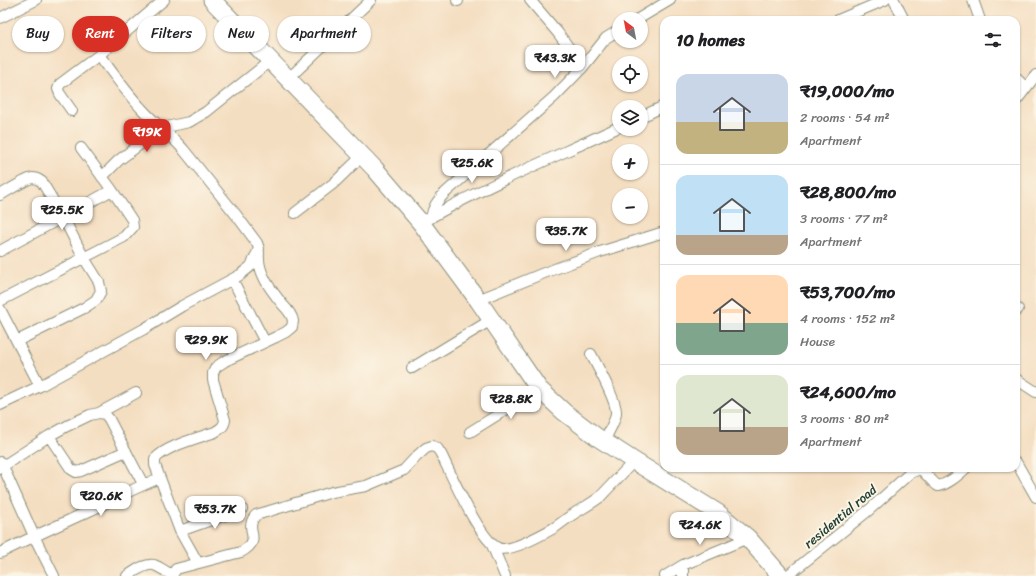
<!DOCTYPE html>
<html lang="en">
<head>
<meta charset="utf-8">
<style>
	body { margin:0; font-family:Sriracha,sans-serif; background:#f6f6f6; color:#202124; height:100vh; display:flex; flex-direction:column; font-size:15px; white-space:nowrap }
	* { box-sizing:border-box; margin:0 }
	p { font-size:13px; color:#757577 }
	.icon { flex:none; width:22px; height:22px; fill:none; stroke:currentColor; stroke-width:2; stroke-linecap:round; stroke-linejoin:round }
	.map { position:relative; flex:1; overflow:hidden }
	.sheet { position:absolute; left:660px; top:16px; width:360px; height:456px; display:flex; flex-direction:column; background:#fff; border-radius:12px; box-shadow:0 1px 3px #0004 }
	.sheet>* { flex:none }
	.hud { position:absolute; left:12px; top:16px; width:380px; height:36px; display:flex; gap:8px }
	.needle { width:26px; rotate:328deg }
	.controls { position:absolute; left:612px; top:12px; display:grid; gap:8px }
	.controls a { display:grid; place-items:center; width:36px; height:36px; border-radius:50%; background:#fff; box-shadow:0 1px 3px #0004; font-size:20px }
	.price { position:absolute; translate:-50% -34px; padding:0 9px; border-radius:8px; background:#fff; color:#222; font-size:13px; line-height:26px; filter:drop-shadow(0 1px 2px #0008) }
	.price::after { content:''; position:absolute; left:50%; top:24px; width:12px; height:9px; margin-left:-6px; background:inherit; clip-path:polygon(0 0,100% 0,50% 100%) }
	.price.current { background:#d93025; color:#fff }
	ul { padding:0; list-style:none }
	li { display:flex; align-items:center; gap:12px; height:100px; padding:0 16px }
	li+li { border-top:1px solid #e0e0e0 }
	li span { display:grid; place-items:center; flex:none; width:112px; height:80px; border-radius:12px; color:#555 }
	li>.icon { margin-inline-start:auto }
	span .icon { width:48px; height:48px; fill:#fffc; stroke-width:1 }
	li b { font-size:17px }
	h2 { display:flex; justify-content:space-between; align-items:center; height:48px; padding:0 16px; font-size:17px }
	.pill { padding:0 14px; border-radius:18px; background:#fff; box-shadow:0 1px 3px #0004; font-size:14px; line-height:36px }
	.pill.current { background:#d93025; color:#fff }
	.map>svg:first-child { display:block }
	.lines { fill:none; stroke-linecap:round; stroke-linejoin:round }
	.minor-casing { stroke:#8a8e7a; stroke-width:12 }
	.trunk-casing { stroke:#8a8e7a; stroke-width:19 }
	.minor { stroke:#fff; stroke-width:10 }
	.trunk { stroke:#fff; stroke-width:17 }
	.labels { text-anchor:middle; stroke-width:4; stroke-linejoin:round; paint-order:stroke }
	.street-label { font-size:13px; fill:#1f3d34; stroke:#fcf5e5 }
</style>
</head>
<body>
<div class="map">
<svg width="1036" height="576" viewBox="0 0 1036 576">
	<rect width="100%" height="100%" fill="#fcf5e5"/>
	<filter id="ink" filterUnits="userSpaceOnUse"><feTurbulence type="fractalNoise" baseFrequency=".025" numOctaves="2"/><feDisplacementMap in="SourceGraphic" scale="8" xChannelSelector="R" yChannelSelector="G"/><feConvolveMatrix kernelMatrix="1 2 1 2 8 2 1 2 1" color-interpolation-filters="sRGB"/></filter>
	<filter id="wash" filterUnits="userSpaceOnUse"><feTurbulence type="fractalNoise" baseFrequency=".012" numOctaves="4" result="noise"/><feDisplacementMap in="SourceGraphic" scale="16" xChannelSelector="R" yChannelSelector="G"/><feGaussianBlur stdDeviation="0.9" result="paint"/><feColorMatrix in="noise" values="0 0 0 0 0 0 0 0 0 0 0 0 0 0 0 0 0 1.4 0 .05"/><feComposite in="paint" operator="in"/></filter>
	<g filter="url(#wash)">
		<rect width="100%" height="100%" fill="#f4dec1"/>
	</g>
	<g filter="url(#ink)">
		<g class="lines">
			<g class="minor-casing">
				<path id="minor" d="M457,0L458,1
					M530,0L558,33L583,67
					M894,0L904,20
					M973,0L980,20
					M0,18L36,0
					M638,19L670,0
					M838,20L885,0
					M1016,78L1026,88
					M288,79L371,0
					M1016,101L1036,75
					M72,111L60,94L58,89L60,84L99,55L164,0
					M641,117L664,106
					M102,177L119,160L162,128L189,122L206,112L270,61
					M0,195C8,191 25,179 33,178C37,178 39,180 42,182L63,217L84,258L99,282L101,291L96,300L84,308L17,341
					M295,213L334,183L362,156
					M431,218C433,207 437,201 445,193L554,97L583,67L606,38L619,30
					M428,219C489,184 555,157 619,127
					M0,251L63,217L112,190
					M232,279L265,342
					M478,300L544,273L600,252L664,232
					M0,301L124,237L133,227L132,220L112,190L81,148
					M0,309L40,386
					M1016,311L1018,309
					M591,354C597,366 617,401 616,413C616,421 607,434 604,441
					M412,368L491,320
					M1016,379L1036,392
					M0,405L40,386L144,329L182,306L240,275L251,266L259,249L257,243L237,216L183,149C170,134 154,123 141,108C126,92 113,73 99,55
					M99,413L136,393
					M470,432L539,389
					M49,436L71,469L76,472L81,471L126,451
					M1,462L34,536L54,576
					M1016,462L1036,497
					M0,468L49,436L67,426L90,415L99,413L105,414L109,419L143,484
					M180,531L242,509
					M492,545L505,576
					M0,553C34,536 68,521 102,505C122,495 139,486 160,478
					M198,563L180,531L155,465V459C166,446 198,438 215,432C220,429 224,427 225,420L213,380V373L216,367L225,361L276,337L286,332L292,327C292,325 293,323 293,321C292,315 287,309 283,305C271,290 257,273 259,253
					M127,576C134,572 145,563 154,565C160,567 166,572 172,575
					M172,576L176,569L241,552C265,539 242,530 256,515L332,492L366,486L373,483L404,470L417,456L426,448L432,446L437,448L441,454C451,474 479,539 498,548C510,553 543,534 554,528C560,524 566,519 572,515C581,509 591,504 600,497L634,461
					M665,576L683,565
					M683,576V565L748,538
					M787,576L869,510L910,473L920,469C927,474 931,481 938,486C949,484 958,475 966,468"/>
			</g>
			<g class="trunk-casing">
				<path id="trunk" d="M212,0L375,169L421,223L478,300L493,322L539,389L550,399L564,412L597,437L634,461L718,513L748,538L781,576"/>
			</g>
			<use href="#minor" class="minor"/>
			<use href="#trunk" class="trunk"/>
		</g>
	</g>
	<g class="labels">
		<g class="street-label">
			<text transform="translate(840 516) rotate(-40)" y="5">residential road</text>
		</g>
	</g>
</svg>
<div class="controls">
<a><svg class="needle" viewBox="-14 -14 28 28"><path d="M0-13l5 13h-10z" fill="#e53935"/><path d="M0 13l5-13h-10z" fill="#757577"/></svg></a>
<a><svg class="icon" aria-label="locate" viewBox="0 0 24 24"><circle cx="12" cy="12" r="6"/><path d="M12 2v4M12 18v4M2 12h4M18 12h4"/></svg></a>
<a><svg class="icon" aria-label="layers" viewBox="0 0 24 24"><path d="M12 4l9 5-9 5-9-5zM3 14l9 5 9-5"/></svg></a>
<a>+</a>
<a>−</a>
</div>
<b class="price" style="left:555px;top:79px">₹43.3K</b>
<b class="price current" style="left:147px;top:153px">₹19K</b>
<b class="price" style="left:472px;top:184px">₹25.6K</b>
<b class="price" style="left:62px;top:231px">₹25.5K</b>
<b class="price" style="left:566px;top:252px">₹35.7K</b>
<b class="price" style="left:206px;top:361px">₹29.9K</b>
<b class="price" style="left:511px;top:420px">₹28.8K</b>
<b class="price" style="left:101px;top:517px">₹20.6K</b>
<b class="price" style="left:215px;top:530px">₹53.7K</b>
<b class="price" style="left:700px;top:546px">₹24.6K</b>
<div class="hud">
<a class="pill">Buy</a>
<a class="pill current">Rent</a>
<a class="pill">Filters</a>
<a class="pill">New</a>
<a class="pill">Apartment</a>
</div>
<section class="sheet">
<h2>10 homes<svg class="icon" aria-label="filters" viewBox="0 0 24 24"><path d="M4 7h16M4 17h16"/><circle cx="9" cy="7" r="2"/><circle cx="15" cy="17" r="2"/></svg></h2>
<ul>
<li><span style="background:linear-gradient(#c9d6e8 60%,#c2b280 0)"><svg class="icon" aria-label="home" viewBox="0 0 24 24"><path d="M3 11l9-7 9 7M6 9v11h12V9"/></svg></span><div><b>₹19,000/mo</b><p>2 rooms · 54 m²</p><p>Apartment</p></div></li>
<li><span style="background:linear-gradient(#bfe0f5 75%,#b9a48a 0)"><svg class="icon" aria-label="home" viewBox="0 0 24 24"><path d="M3 11l9-7 9 7M6 9v11h12V9"/></svg></span><div><b>₹28,800/mo</b><p>3 rooms · 77 m²</p><p>Apartment</p></div></li>
<li><span style="background:linear-gradient(#ffd9b3 60%,#7fa58c 0)"><svg class="icon" aria-label="home" viewBox="0 0 24 24"><path d="M3 11l9-7 9 7M6 9v11h12V9"/></svg></span><div><b>₹53,700/mo</b><p>4 rooms · 152 m²</p><p>House</p></div></li>
<li><span style="background:linear-gradient(#dfe7d0 65%,#b9a48a 0)"><svg class="icon" aria-label="home" viewBox="0 0 24 24"><path d="M3 11l9-7 9 7M6 9v11h12V9"/></svg></span><div><b>₹24,600/mo</b><p>3 rooms · 80 m²</p><p>Apartment</p></div></li>
</ul>
</section>
</div>
</body>
</html>
